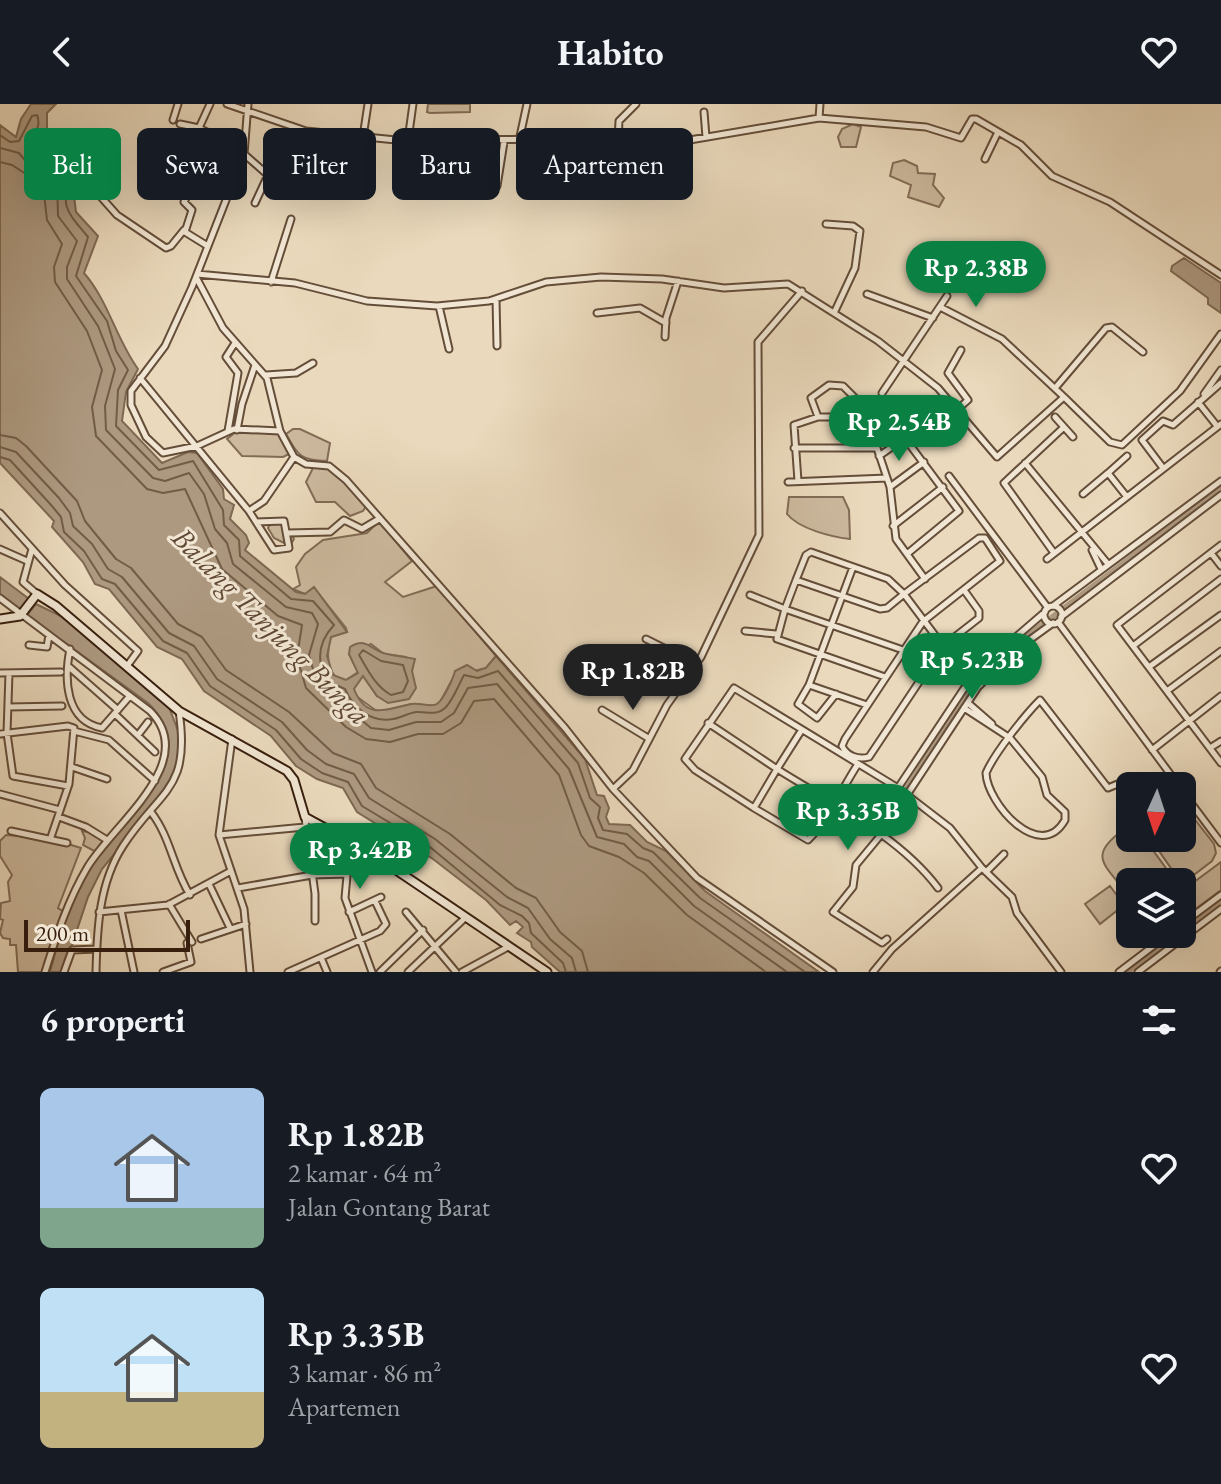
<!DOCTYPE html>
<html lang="id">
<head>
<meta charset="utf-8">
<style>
	body { margin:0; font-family:"EB Garamond",serif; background:#20242c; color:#f1f3f6; height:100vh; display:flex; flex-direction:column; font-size:30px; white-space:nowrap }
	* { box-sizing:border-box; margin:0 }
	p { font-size:26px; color:#9ea1a6 }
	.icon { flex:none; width:44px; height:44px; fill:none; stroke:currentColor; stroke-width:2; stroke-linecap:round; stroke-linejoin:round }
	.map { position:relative; height:868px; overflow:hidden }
	.sheet { display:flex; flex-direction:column; background:#171b24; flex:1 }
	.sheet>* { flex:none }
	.hud { position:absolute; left:24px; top:24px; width:800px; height:72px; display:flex; gap:16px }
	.needle { width:52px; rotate:183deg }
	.fabs { position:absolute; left:1116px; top:668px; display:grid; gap:16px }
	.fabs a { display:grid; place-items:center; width:80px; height:80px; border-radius:12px; background:#171b24; box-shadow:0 8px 32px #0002; font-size:40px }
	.scale { position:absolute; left:24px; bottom:20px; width:166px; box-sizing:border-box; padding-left:8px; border:4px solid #371e0d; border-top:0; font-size:22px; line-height:28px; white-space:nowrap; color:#371e0d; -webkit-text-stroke:6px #f1e6d3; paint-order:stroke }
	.price { position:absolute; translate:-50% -68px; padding:0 18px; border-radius:28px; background:#0b8043; color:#fff; font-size:26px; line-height:52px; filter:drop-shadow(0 2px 4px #0008) }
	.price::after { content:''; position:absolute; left:50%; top:48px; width:24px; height:18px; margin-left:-12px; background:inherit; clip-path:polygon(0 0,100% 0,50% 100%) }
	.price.active { background:#222; color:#fff }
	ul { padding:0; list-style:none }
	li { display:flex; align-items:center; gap:24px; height:200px; padding:0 40px }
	li span { display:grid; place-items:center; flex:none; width:224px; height:160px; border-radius:12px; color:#555 }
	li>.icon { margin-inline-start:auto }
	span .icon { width:96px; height:96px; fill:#fffc; stroke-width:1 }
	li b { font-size:34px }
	h2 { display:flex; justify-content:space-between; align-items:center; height:96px; padding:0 40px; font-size:34px }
	.tag { padding:0 28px; border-radius:12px; background:#171b24; box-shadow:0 8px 32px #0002; font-size:28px; line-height:72px }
	.tag.active { background:#0b8043; color:#fff }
	header { display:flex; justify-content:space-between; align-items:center; height:104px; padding:0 40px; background:#171b24; font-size:36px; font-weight:700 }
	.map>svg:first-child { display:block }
	.green { fill:#ccb99e; stroke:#826c56; stroke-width:2 }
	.water { fill:#ad9980; stroke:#7e6852; stroke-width:2 }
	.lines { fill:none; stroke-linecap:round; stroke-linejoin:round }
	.shore { stroke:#725c46; stroke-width:2 }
	.canal { stroke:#ad9980; stroke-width:6 }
	.street-casing { stroke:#644d39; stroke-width:9 }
	.secondary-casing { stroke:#371e0d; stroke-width:11 }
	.street { stroke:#f1e6d3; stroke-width:5 }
	.secondary { stroke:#f1e6d3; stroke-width:7 }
	.labels { text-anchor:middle; stroke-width:6; stroke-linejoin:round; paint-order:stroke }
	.water-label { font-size:30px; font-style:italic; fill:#604935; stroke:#f1e6d3 }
</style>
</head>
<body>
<header><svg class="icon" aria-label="back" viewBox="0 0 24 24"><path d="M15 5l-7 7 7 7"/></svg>Habito<svg class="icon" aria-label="heart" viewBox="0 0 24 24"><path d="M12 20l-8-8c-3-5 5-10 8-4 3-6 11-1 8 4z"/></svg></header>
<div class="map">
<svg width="1221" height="868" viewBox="0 0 1221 868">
	<rect width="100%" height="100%" fill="#ead9bc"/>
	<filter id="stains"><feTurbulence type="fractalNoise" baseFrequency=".0025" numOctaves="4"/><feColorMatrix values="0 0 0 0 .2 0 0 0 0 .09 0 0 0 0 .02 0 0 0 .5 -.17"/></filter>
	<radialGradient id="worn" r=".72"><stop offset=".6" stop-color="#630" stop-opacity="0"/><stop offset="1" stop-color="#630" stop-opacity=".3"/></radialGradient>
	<path class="green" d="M428,0H470V8L430,9L427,8Z
		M853,20L861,23L856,43H841L838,33L842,25Z
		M904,56L917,62L918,69L935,70L933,81L944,94L939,103L908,93L911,81L890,72L893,59Z
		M293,325H300L330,339L327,357C301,356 299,353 286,330Z
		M237,327L278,328L291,349L283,353L242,352L227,335Z
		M318,362L334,366L367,401L363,407L350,412L335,398H316L306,378L313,364Z
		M789,393H843L849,406L850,435C832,433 799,425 787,410Z
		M283,415L294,435L290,442L274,434L268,424L270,420Z
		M379,417L412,457L385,478L403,493L437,482L496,552L486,564L454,572L440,598L434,602L411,600L378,608L356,592L353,585L363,572L377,592L412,567L413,560L406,553L384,550L371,540L349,550L358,568L346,576L338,575C325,564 327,547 331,533L347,528L346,524L314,484L305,490L293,485L300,481L296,463L305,450L323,436L367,429Z
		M1182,699L1214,740L1216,749L1212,757L1182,780L1150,734H1182Z
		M1130,720V734H1144L1176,778H1130V793C1100,755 1087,753 1130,720Z
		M82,727L95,729L104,737L96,748L83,741L85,734Z
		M6,731L48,734L81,744L58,804L64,808L44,868H18L16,841H10V835L3,834L0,829L3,816L0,815L1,799L10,797L8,778L12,771L0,752V737Z
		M1221,758V786L1182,815V787Z
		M1110,782L1124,801L1100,820L1085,800Z"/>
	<path class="water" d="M31,0H56L47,9V25L38,44L26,39L82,68L83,73L73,85L76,108L98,132L84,169C109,198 116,235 138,265L126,288L122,317L162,359L188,348L197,349L223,385L224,395L234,401L230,415L246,431L249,439L245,446L296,488L305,490L314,483L347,528L331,533L327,552L333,571L346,576L358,569L349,550L350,543C367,532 371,547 387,550C396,552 406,553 415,555L412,567L416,584L409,595L388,599L377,592L363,572L354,585C367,618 388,604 412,600C420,598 430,604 437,600C444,595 453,575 455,567L467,561L477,567L486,564L496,552L585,655L597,691L604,692L609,704L606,713L609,720L630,721L647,738L666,747L705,787L819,868H560L532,843L531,838L517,829L523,823L516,817L510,821L486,796L433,755L357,708L343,684L317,675L296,662L271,632L204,587L182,555L157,543L109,485L95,480L83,458L52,423L54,417L0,359V21L16,33L21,15Z
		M1184,154L1221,179V209L1208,200V194L1171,167L1172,162Z
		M0,473L29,495L20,507L0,490Z
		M36,500L67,515L169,603L180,632L179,657L168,684L102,765L88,793L63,868H50C59,835 68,799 85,769C113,718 211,660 148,599L27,511Z"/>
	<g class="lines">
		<path class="shore" d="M0,31L10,38L19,37L32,12L37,11C43,25 28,35 31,49L72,72C58,102 69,110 88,133L76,172L107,217L116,247L128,266L118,286L116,322L159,366L193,357L223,406L224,421L239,436L240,452L291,495L313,497L334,521C319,537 315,555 327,577L345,585C353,604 371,619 393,615C401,614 408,609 416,608C427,607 436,613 446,603C453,596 459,580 464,571L478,574L498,567L578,659L590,694L600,703L598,714L603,726L627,730L643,744L653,748L700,794L805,868
			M0,44L19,49L28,60L57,75L58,112L77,137L67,163V175L98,222L115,265L105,302L106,326L153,374L165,377L189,369L204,390L215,425L227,439L233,460L286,503L312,509L318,520L309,551L317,579L371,624L389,626L416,618H441L454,609L468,584L497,580L569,665L597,733L624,740L637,753L649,757L694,802L787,868
			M0,58L12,61L43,81L47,116L62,140L54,163L55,178L87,227L102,266L92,303L96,332L147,385L163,389L185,385L222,465L278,512L302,521L297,553L306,584L346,623L366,635L390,638L418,630H443L461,619L474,597L494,595L559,671L581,731L589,742L619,753L644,769L687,811L766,868
			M0,331L16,334L26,342L77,397L85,417L116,455L131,464L178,520L202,533L226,566L289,608L333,649L361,660L376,684L450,730L516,784L536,794L560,828L582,847L588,868
			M0,343L16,348L59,394L70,409L73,422L92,440L108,465L122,473L169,529L194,542L217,575L282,618L307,646L326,660L354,670L369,694L435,735L507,793L528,804L550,835L572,854L576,868
			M0,353L10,356L52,402L61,413L64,428L84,447L102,475L115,480L163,537L187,549L210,582L276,626L301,655L322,669L348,678L362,702L430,743L500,801L522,812L529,819L531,829L563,859L566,868
			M363,546L381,557L403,561L408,577L403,588L391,591C375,582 368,566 359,551Z"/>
		<path class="canal" d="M908,683L973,581L992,559L1221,385
			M1182,828L1221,799
			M1127,868L1179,830"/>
		<g class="street-casing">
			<path id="street" d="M210,0L199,24L244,47
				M227,0L306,27L396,36L586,35L672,39L819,14L926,23L961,34L972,15H976L1021,41L1052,72L1110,98L1221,171
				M248,0L244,50L192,183L165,242L131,287V301L146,333L163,349L197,342L234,325L280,327
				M704,8L706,33
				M819,14L820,0
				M173,16L178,0
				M180,20L199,24
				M363,33L368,0
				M408,36L413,0
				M519,37L527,0
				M618,37L619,17L636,0
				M244,50L268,71L255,99
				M985,55L998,28
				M298,67L305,55L312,28
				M166,77L191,84
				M497,82L504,38
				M93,84L117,111L166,144L171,142L184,126
				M826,120L853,122L860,127L855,164L835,207
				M206,141L185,128L192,106L184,98L208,51
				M197,170L295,179L367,197L437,202L489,197L546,178L601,173L662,175L724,184L788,180L878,237L938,284L997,353L1064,293L1110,338L1122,341L1180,287L1221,230
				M196,173L223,224L267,274L280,327L294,353L306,360L329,362L346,376L565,624L613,685L697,774L833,868
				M271,178L291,115
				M867,190L933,214
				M496,195L497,242
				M439,202L449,245
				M940,203L1002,235L1064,293
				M597,209L640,204L666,219
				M665,233L666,214L678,177
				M266,271L296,269L313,259
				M140,274L249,407
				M1056,283L1106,224L1112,223L1143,248
				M882,289L947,192
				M1204,290L1221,266
				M1198,298L1217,322
				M958,305L968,296L948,269L961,246
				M818,313L811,294L829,281L843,282L863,302L890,383L896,435L925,475
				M1064,323L1073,333
				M237,326L242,300L255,261
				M228,327L238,269L226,253L235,239
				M794,344H877
				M879,352L902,336L907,337L959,407L907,450
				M1127,352L1108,369L1127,393
				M1025,359L1108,460
				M1163,364L1142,336L1163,317L1173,321L1221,279
				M949,372L1048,504
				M798,377L794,321L818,313H866
				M788,378L887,374
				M890,383L924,358
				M1083,390L1108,369
				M0,409L65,481L138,547L127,562
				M256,418L284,417L289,444L274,446L249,407L264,397L294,353
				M893,422L943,383
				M288,429L330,428L344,416L362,425L379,415
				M1221,441L1117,521L1221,659
				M0,445L27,457
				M32,445L23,478L37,490
				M1092,446L1101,465
				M1054,449L1004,379L1064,323L1055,313
				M1211,449L1221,462
				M1047,455L1221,320
				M853,463L809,581L867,601
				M750,491L785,505L796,476L880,505L887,504L904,490L888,475L811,448L806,451L796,476
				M0,494L150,607C201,658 112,721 87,764C68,796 56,833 45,868
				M1053,502L1221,377
				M1044 511a9 9 0 1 1 18 0a9 9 0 1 1-18 0Z
				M1061,513L1221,391
				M1058,518L1179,682
				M745,527L776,530
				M646,535L696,560
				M29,541L47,543L49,531
				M943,542L904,490L979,434H985L1000,457L925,516L922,519L845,635L842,642C847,652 858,656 869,653L943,542L979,514V507L964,486
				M1133,542L1221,475
				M70,545C64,575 65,617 102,624L129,593
				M938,549L975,568
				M958,560V566L969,575
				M68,562L118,606
				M1149,563L1221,511
				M0,569L61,568
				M9,569L7,629L13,672L68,682
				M885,573L777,535L785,505L903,546L930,560
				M809,581L798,600L817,614L836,590
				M1167,587L1221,547
				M968,599L992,620
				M8,603L62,602
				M964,604L1010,634L1042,673L1047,691L1065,708V716C1040,760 987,699 986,669C994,650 1024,612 1040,596L1108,684L1120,679
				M602,606L648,634
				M115,610L155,648
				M708,619L777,665L801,627
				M74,627L109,636L155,677
				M0,630L68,622L74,624L69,680L51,733
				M138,631L148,618
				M232,635L219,731L244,805L250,868
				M1210,644L1221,637
				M1152,646L1221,592
				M858,660C842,684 829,716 808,736L754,704L777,665C831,699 899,732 938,784
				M72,663L107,675
				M613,685L633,666L667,601L701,553L759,431L758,238L802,187
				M1182,687L1221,739
				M0,690L60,706
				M754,704L695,666L685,655L734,584L898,684L950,724L982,764L1012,793L1017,809L1061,868
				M894,707L892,698L898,684L975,568L1045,508
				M151,708C171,734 173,764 190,791
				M59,713L86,723L107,736
				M305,714L315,790V817
				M11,727L67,739
				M219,731L305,723
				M350,738L345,794L372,868
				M986,768L1004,750
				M209,780L230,824
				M238,784L312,771L347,770
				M169,800L192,838
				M121,806L134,868
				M99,808L168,801L231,767
				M349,808L381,793
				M406,808L456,868
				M1182,820L1221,791
				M201,835L246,820
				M887,835L882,839L833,808L853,783L856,761L880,732L978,583L1017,545L1053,519
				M322,856L327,868
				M64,868L72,846L97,845
				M96,868C97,825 99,779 123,742C160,685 191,687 179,607
				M163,868L191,858L187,839
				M288,868L380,827L386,820L375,797
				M380,868L423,826
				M408,868L466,813
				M462,868L508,843
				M873,868L892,845L982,764
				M1119,868L1169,830
				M1138,868L1221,805
				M1220,868L1221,867"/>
		</g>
		<g class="secondary-casing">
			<path id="secondary" d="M0,515L20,512L37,490L56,502L179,607L287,667L294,676L305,713L371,749L547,868"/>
		</g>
		<use href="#street" class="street"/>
		<use href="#secondary" class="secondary"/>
	</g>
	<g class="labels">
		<g class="water-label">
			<text transform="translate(271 522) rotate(45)" y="10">Balang Tanjung Bunga</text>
		</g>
	</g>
	<rect width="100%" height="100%" filter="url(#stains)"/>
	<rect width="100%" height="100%" fill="url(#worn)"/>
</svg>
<div class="fabs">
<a><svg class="needle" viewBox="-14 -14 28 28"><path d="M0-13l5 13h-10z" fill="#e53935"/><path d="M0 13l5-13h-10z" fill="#9ea1a6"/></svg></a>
<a><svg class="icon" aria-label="layers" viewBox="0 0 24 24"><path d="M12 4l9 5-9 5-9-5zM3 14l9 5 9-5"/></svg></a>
</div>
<div class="scale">200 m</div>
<b class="price" style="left:976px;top:205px">Rp 2.38B</b>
<b class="price" style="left:899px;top:359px">Rp 2.54B</b>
<b class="price" style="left:972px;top:597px">Rp 5.23B</b>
<b class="price active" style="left:633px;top:608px">Rp 1.82B</b>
<b class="price" style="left:848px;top:748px">Rp 3.35B</b>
<b class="price" style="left:360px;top:787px">Rp 3.42B</b>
<div class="hud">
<a class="tag active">Beli</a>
<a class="tag">Sewa</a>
<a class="tag">Filter</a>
<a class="tag">Baru</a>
<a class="tag">Apartemen</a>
</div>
</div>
<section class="sheet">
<h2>6 properti<svg class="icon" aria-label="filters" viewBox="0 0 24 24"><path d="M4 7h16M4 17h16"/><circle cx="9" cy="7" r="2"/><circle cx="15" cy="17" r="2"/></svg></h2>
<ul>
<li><span style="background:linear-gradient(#a9c7e8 75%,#7fa58c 0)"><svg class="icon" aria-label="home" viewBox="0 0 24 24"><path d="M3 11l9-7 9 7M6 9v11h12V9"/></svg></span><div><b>Rp 1.82B</b><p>2 kamar · 64 m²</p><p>Jalan Gontang Barat</p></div><svg class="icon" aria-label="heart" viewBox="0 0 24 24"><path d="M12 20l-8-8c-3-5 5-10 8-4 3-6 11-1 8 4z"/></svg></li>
<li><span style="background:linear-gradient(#bfe0f5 65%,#c2b280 0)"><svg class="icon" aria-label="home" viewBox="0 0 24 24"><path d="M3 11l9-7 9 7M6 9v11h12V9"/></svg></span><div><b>Rp 3.35B</b><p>3 kamar · 86 m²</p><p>Apartemen</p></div><svg class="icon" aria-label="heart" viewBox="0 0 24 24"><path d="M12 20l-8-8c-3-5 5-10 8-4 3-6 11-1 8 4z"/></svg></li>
</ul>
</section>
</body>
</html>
